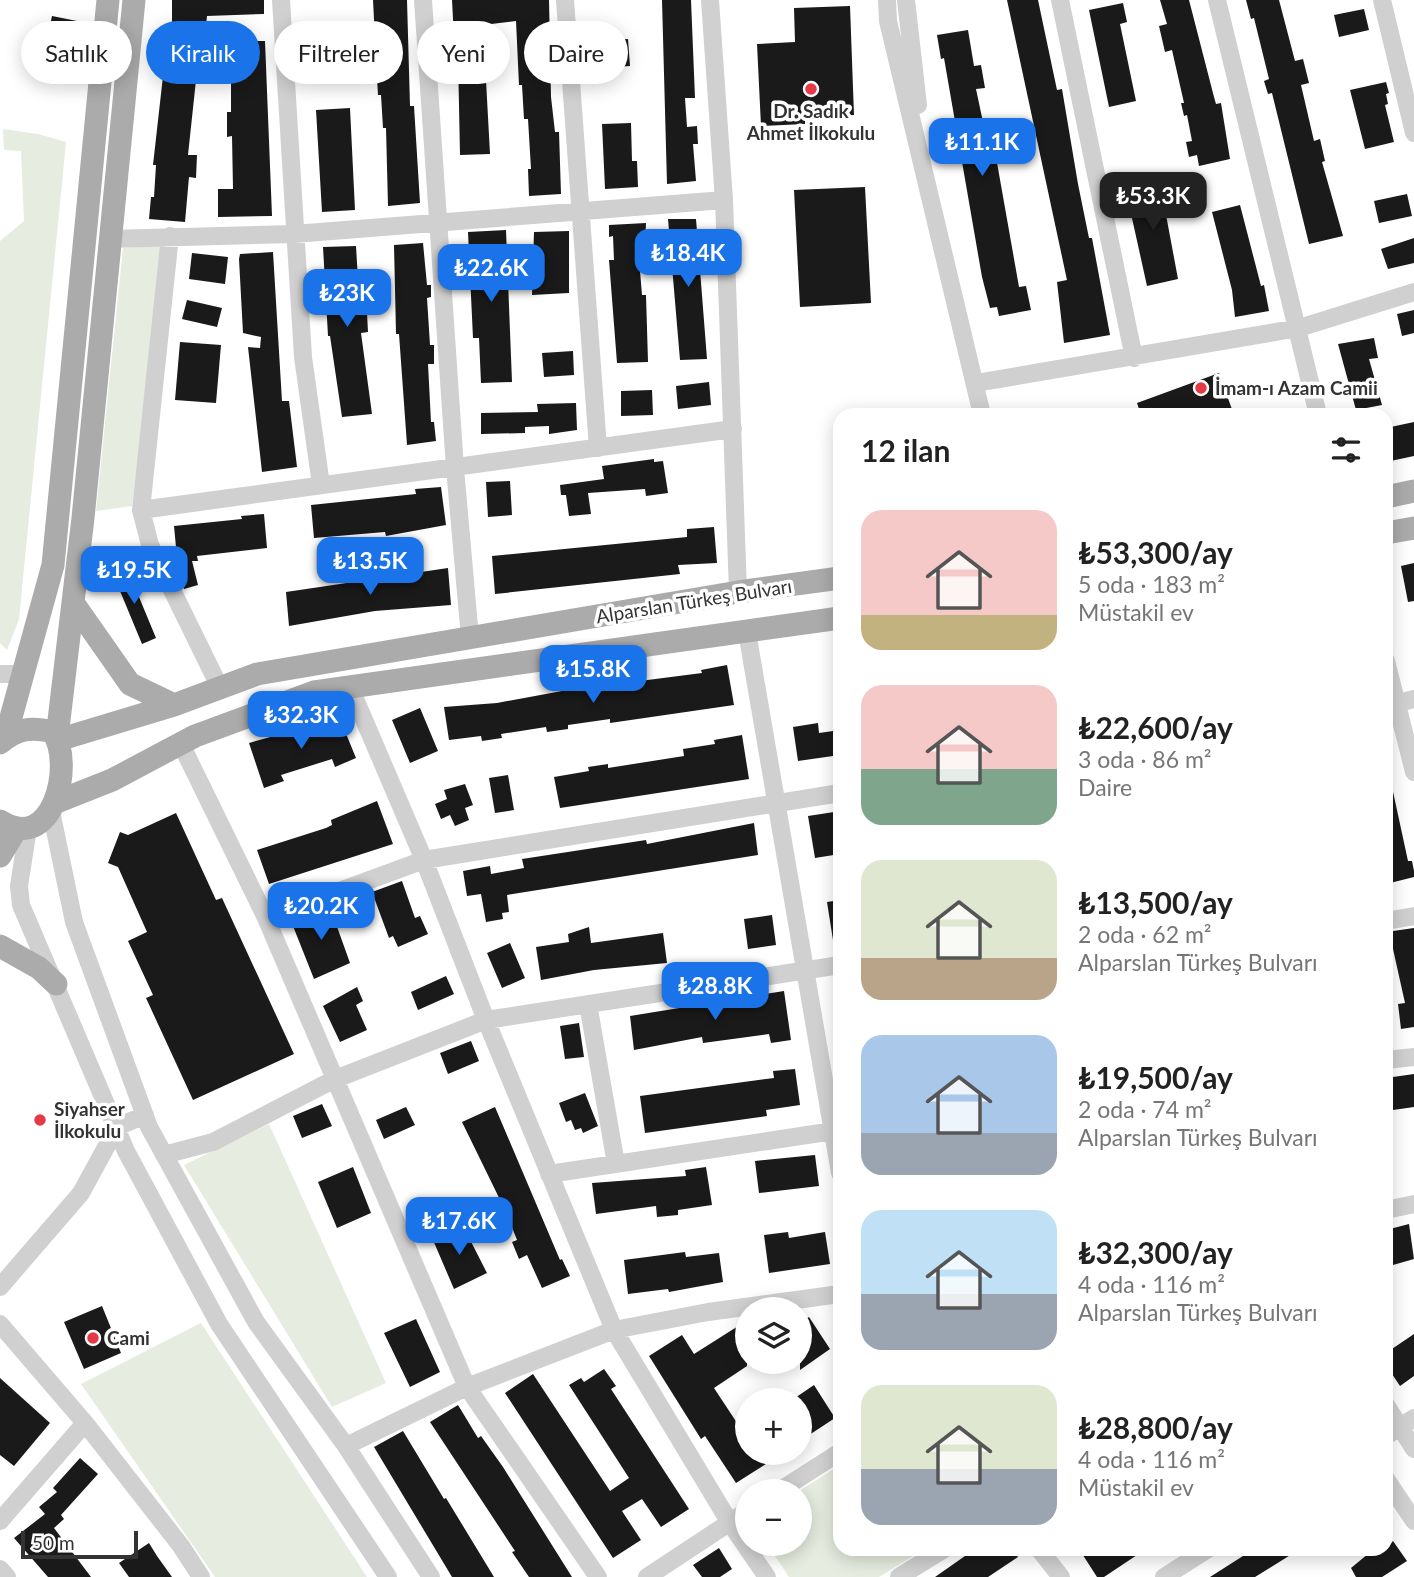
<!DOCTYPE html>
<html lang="tr">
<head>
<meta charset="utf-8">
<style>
	body { margin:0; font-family:Lato,sans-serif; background:#f2f2f2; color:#222; height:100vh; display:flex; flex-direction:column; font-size:26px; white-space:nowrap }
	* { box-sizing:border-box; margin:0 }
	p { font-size:23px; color:#767676 }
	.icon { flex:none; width:38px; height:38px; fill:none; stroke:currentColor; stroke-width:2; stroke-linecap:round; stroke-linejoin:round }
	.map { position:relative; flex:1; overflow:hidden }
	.panel { position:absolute; left:833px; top:408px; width:560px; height:1148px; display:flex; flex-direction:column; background:#fff; border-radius:21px; box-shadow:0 4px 18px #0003 }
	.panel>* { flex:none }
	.hud { position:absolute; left:21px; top:21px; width:665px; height:63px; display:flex; gap:14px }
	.buttons { position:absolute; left:735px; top:1297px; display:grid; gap:14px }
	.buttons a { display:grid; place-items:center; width:77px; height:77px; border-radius:50%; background:#fff; box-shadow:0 4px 18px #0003; font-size:35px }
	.scale { position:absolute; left:21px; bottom:18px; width:117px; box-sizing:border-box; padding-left:7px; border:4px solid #333; border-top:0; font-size:19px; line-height:24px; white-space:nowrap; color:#333; -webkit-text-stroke:5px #fff; paint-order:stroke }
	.price { position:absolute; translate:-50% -60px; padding:0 16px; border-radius:14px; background:#1a73e8; color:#fff; font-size:23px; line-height:46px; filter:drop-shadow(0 2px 4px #0008) }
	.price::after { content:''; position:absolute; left:50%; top:42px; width:21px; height:16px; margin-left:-10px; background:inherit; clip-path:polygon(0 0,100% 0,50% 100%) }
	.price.current { background:#222; color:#fff }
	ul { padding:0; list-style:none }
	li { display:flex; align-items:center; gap:21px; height:175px; padding:0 28px }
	li span { display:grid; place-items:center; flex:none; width:196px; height:140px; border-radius:21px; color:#555 }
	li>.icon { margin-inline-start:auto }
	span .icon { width:84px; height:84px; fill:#fffc; stroke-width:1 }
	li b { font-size:30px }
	h2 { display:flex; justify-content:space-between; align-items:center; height:84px; padding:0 28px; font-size:30px }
	.chip { padding:0 24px; border-radius:32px; background:#fff; box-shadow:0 4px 18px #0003; font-size:24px; line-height:63px }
	.chip.current { background:#1a73e8; color:#fff }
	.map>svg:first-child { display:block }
	.green { fill:#e6ecdf }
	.building { fill:#1a1a1a }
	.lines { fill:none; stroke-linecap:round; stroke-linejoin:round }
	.minor { stroke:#d0d0d0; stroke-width:18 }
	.major { stroke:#ababab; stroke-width:23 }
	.poi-dot { fill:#e63946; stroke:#fff; stroke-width:2.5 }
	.labels { text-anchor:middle; stroke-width:7; stroke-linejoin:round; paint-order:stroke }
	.poi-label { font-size:19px; font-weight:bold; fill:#333; stroke:#fff; text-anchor:start }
	.street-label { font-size:19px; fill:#333; stroke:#fff }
</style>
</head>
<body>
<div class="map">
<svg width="1414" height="1577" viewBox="0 0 1414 1577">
	<rect width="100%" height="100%" fill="#fff"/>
	<path class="green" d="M3,129L38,134L66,142L19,619L7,650L0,643V241L24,221L21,151L4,150Z
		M165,245L132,506L96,511L123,248Z
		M269,1124L386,1383L332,1407L184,1165Z
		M201,1323L367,1577H215L81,1384Z
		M840,1465V1549H924L879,1577H789L767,1544H800L799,1491Z"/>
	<path class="building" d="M172,0H264V14L207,16L206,26H172Z
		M373,0H407L410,106H414L420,203L388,206L386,128H383L381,95H378L376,62L370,63L369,39H375Z
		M452,0H549L551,97L555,132H559L561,194L529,196L528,169H531L528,119H524L522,85H519L516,21L483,25L490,154L460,155L458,57H455Z
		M662,0H691L695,98H685L687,127L697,126L698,144H693L696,181L667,184Z
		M1007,0H1038L1057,90L1062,89L1078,184L1089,238H1092L1110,335L1064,343L1057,282L1067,280Z
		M1160,0H1189L1214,97L1216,104L1221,103L1230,159L1199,166L1197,155L1189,157L1186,142L1192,141L1187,115L1184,116L1181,103H1184L1172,50L1165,52L1159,26L1167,24Z
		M1246,0H1279L1295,61L1303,59L1309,83L1301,85L1314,141L1320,139L1325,161L1322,162L1343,236L1309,244L1272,93L1268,94L1264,81L1269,79L1254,18L1251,19Z
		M1123,3L1127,22L1120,24L1136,101L1109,107L1089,10Z
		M850,6L854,115L805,117V124L761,126L757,44L795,42L794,8Z
		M1364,9L1369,30L1339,37L1334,15Z
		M52,16L82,22L77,45L47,39Z
		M968,30L974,66L981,65L985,88L976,89L987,141L993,140L1019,287L1026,286L1031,310L999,316L997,307L990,308L982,277L944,58L941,59L937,35Z
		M628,39L630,66L597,68L596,41Z
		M236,41H265L272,216L218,217V189H233L232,136L227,137V112H231V74H236Z
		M163,76L196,80L188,155H197L196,178L189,177L185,222L149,219L151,197H154L156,165H153Z
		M1386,82L1389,93L1386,94L1388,104L1385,105L1394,142L1365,149L1350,90Z
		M350,108L355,210L322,212L316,110Z
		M631,123L632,161H637L638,187L605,189L602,124Z
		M1169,182L1173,202L1164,204L1178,279L1147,286L1126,191Z
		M865,187L871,303L800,307L794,190Z
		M1407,194L1412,216L1379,223L1374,201Z
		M1240,205L1261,286L1264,285L1269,311L1235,317L1232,290L1212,212Z
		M668,219H696L707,359L680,360Z
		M646,223L645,246H638L642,295H646L648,362L617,363L609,260H614L613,236L609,237V225Z
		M506,230L512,382L481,383L479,338H473L468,232Z
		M569,231V293L532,295L534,232Z
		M1414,238V263L1388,269L1381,249Z
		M423,243L427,285H431V297L427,298L430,345H434V364H428L431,422H434L436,441L407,445L399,334H396L394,245Z
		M356,246L360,314L367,313L368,332L361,333L372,414L342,417L330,336H328L323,247Z
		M273,252L282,401H289L297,467L262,472L248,347L260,348L261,337L243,333L239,259L240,254Z
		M192,253L228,257L225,284L189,279Z
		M187,300L222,308L217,327L182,319Z
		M1414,310V333L1402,336L1397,314Z
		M1374,338L1378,358L1369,359L1382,405L1356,410L1338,344Z
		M180,342L221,345L216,403L175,400Z
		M573,351L574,375L544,377L542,353Z
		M1219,373L1234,415H1141L1137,403Z
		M709,382L711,405L678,409L676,386Z
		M652,390L653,415L621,416V391Z
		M576,403L577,430L549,434V426L525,427V433L481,434V413L538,412L537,404Z
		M1414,422V456L1386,462V428Z
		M654,459V462L663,461L668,493L646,496L645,489L588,493L591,514L569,516L566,495H561L560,485L604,479L602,466Z
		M510,481L512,515L488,517L486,482Z
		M441,487L446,525L386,536L385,532L314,538L311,505L416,494L415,489Z
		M264,514L267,548L197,556L198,561H192L198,585L184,589L179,579L174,526L242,519L241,516Z
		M714,527L717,563L678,565L680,574L495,594L492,556L687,537V529Z
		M1414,563V601L1408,602L1401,566Z
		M127,568L156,638L142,644L113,574Z
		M448,568L451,605L375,611L289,626L286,592Z
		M727,665L734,705L610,723V719L568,725V729L547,732L546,727L501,734L502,738L482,741L481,736L449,740L444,707L497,703L562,691L702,673L701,670Z
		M420,708L438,751L410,763L392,720Z
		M340,719L356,758L335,767L332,759L281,775L284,781L264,788L249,743L303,728L305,734Z
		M818,723L819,733L840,730V755L798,761L793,727Z
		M742,735L749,779L560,808L554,777L589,771L588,767L608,764V768L684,756L683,749L715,744L714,740Z
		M508,775L514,810L495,813L489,778Z
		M465,784L473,805L465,808L469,820L455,826L450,815L441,819L435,804L447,799L444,790Z
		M1386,787H1392L1408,861H1412L1414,871V877L1386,884Z
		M377,801L393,844L269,884L257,850L326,828L332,825L331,820Z
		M834,812L840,854L815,858L808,816Z
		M176,813L216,900L222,898L294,1054L193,1100L146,998L153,995L128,941L147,932L118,867L108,863L120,832L128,835Z
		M754,823L758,855L507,895L509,912L502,913L503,919L486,922L481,894L467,896L463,871L490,866L491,874L524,868L522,859L646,840L647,844Z
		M402,881L415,918L420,916L428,934L398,947L393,936L389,938L372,892Z
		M840,900V940H833L827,902Z
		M330,907L350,963L314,979L291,921Z
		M772,915L776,945L748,949L744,919Z
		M589,927L591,943L663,933L667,963L594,970L541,980L536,947L569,942L568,934Z
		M1414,928V1027L1401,1029L1398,1004L1405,1003L1393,949L1390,950L1386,932Z
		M510,943L525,978L502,988L487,953Z
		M446,976L454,994L418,1010L411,992Z
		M357,987L363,1001L356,1005L367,1030L340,1042L323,1006Z
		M784,991L791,1040L771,1043L769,1034L703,1043L702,1037L634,1050L630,1016Z
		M579,1023L584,1057L565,1059L560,1026Z
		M471,1041L479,1061L448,1074L440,1053Z
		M795,1069L800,1105L766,1110L767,1116L645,1133L640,1096L774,1078L773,1071Z
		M1414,1074V1107L1386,1111V1078Z
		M585,1093L598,1126L583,1133L581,1128L575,1130L571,1120L566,1122L559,1103Z
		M322,1104L332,1126L302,1138L293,1116Z
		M406,1107L415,1125L384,1139L376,1120Z
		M495,1107L560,1260L562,1259L570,1276L542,1288L527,1255L519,1259L512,1242L517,1240L505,1210L462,1122Z
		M815,1155L819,1186L759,1193L755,1161Z
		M353,1167L371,1213L337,1228L318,1182Z
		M706,1167L712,1205L678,1210V1215L657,1217L656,1206L596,1214L592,1183L686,1176L685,1170Z
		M1409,1224L1414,1259L1386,1267V1230Z
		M463,1226L487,1273L454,1289L433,1240Z
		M788,1232L789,1238L825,1232L830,1264L769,1273L764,1235Z
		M685,1252L686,1257L719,1253L723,1282L669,1292L668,1289L628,1294L624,1260Z
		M102,1306L121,1353L84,1369L64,1322Z
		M809,1317L830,1349L800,1370V1323Z
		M416,1319L440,1372L410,1387L384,1333Z
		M743,1323L747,1329V1366L714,1388L747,1438V1452H763L769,1462L736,1483L705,1436L701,1439L649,1356L682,1335L694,1354Z
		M1414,1334V1376L1400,1386L1386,1365V1353Z
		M604,1369L616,1386L611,1389L689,1509L661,1527L642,1499L622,1511L641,1540L613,1558L505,1393L533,1374L610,1491L629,1478L569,1385L581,1378L584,1382Z
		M0,1378L50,1423L14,1466L0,1455Z
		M814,1385L835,1418L800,1441V1400H792Z
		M458,1405L478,1438L481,1436L503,1467L572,1577H529L512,1552L515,1551L430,1422Z
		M403,1431L444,1499L446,1498L494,1577H452L374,1447Z
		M80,1458L98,1474L61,1515L64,1519L54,1528L91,1577H48L14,1538L45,1514L39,1507L57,1492L53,1488Z
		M1393,1541L1407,1561L1382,1577H1356L1351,1568L1374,1549H1386Z
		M149,1543L157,1556L172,1577H129L119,1563Z
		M719,1548L732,1569L720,1577H702L693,1565Z
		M975,1549H1012L1018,1557L988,1577H935Z
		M1079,1549H1146L1104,1577H1097Z
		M1254,1549H1300L1255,1577H1210Z"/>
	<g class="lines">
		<path class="minor" d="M281,0L303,357L321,485
			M423,0L455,468L470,638
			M565,0L598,448
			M710,0L724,200L738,592
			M887,0L888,21L982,415
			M906,0L918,105
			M1060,0L1134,358
			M1217,0L1318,415
			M1382,0L1414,133
			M170,236L141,510L150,545L220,688
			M110,239L294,234L724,200
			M976,383L1299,328L1414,292
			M141,510L733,429
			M747,632L840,1173
			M1386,661L1414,772
			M0,674H15L26,669
			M350,687L424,860L486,1020L614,1330L730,1523L767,1577
			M1386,706L1414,699
			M181,744L266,918L467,1387L598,1577
			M51,811L74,922L149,1127L256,1322L346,1446L431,1577
			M28,828L19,886L21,905L126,1151L219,1324L388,1577
			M266,918L424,860L840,793
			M1386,921L1414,916
			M588,1004L616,1164
			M1386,1060L1414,1057
			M164,1155L213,1142L333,1080L486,1020L840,965
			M549,1174L840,1130
			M1386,1210L1414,1204
			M0,1287L81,1193L117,1127L145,1115
			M0,1324L85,1423L0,1521
			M1386,1405L1414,1449
			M85,1423L181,1546L201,1577
			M1386,1436L1414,1418
			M346,1446L467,1387L614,1330L708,1312L840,1294
			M1386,1479L1414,1521
			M779,1491L840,1452
			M1039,1549L1061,1577
			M0,1569L7,1577
			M647,1577L747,1511
			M899,1577L944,1549
			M1164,1577L1208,1549"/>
		<path class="major" d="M1386,497L1414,491
			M1386,533L1414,528
			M74,604L130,684L174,705
			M57,737L83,518L134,0
			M5,739L53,565L108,0
			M58,740L174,705L257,674L738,592L840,578
			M0,743C18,728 31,727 53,732C75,766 52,855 0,821
			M54,803L112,780L195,736L314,692L840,618
			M0,856L17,828
			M0,946L39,968L56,984"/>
	</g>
	<g class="poi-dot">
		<circle cx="811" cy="89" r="7"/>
		<circle cx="1201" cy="388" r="7"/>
		<circle cx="40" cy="1120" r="7"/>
		<circle cx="93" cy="1338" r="7"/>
	</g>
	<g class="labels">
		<g class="poi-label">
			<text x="811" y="118" text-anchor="middle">Dr. Sadık<tspan x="811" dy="22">Ahmet İlkokulu</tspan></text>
			<text x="1215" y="395">İmam-ı Azam Camii</text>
			<text x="54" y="1116">Siyahser<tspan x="54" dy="22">İlkokulu</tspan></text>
			<text x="107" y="1345">Cami</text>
		</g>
		<g class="street-label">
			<text transform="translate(694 601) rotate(-9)" y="7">Alparslan Türkeş Bulvarı</text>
		</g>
	</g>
</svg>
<div class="buttons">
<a><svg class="icon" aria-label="layers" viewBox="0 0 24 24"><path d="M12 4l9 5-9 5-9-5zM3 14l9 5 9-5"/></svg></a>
<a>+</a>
<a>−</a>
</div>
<div class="scale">50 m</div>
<b class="price" style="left:982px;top:178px">₺11.1K</b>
<b class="price current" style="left:1153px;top:232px">₺53.3K</b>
<b class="price" style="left:688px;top:289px">₺18.4K</b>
<b class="price" style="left:491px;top:304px">₺22.6K</b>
<b class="price" style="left:347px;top:329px">₺23K</b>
<b class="price" style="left:370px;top:597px">₺13.5K</b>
<b class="price" style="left:134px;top:606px">₺19.5K</b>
<b class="price" style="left:593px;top:705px">₺15.8K</b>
<b class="price" style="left:301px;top:751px">₺32.3K</b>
<b class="price" style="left:321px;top:942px">₺20.2K</b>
<b class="price" style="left:715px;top:1022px">₺28.8K</b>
<b class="price" style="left:459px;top:1257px">₺17.6K</b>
<div class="hud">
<a class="chip">Satılık</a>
<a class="chip current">Kiralık</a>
<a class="chip">Filtreler</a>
<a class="chip">Yeni</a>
<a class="chip">Daire</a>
</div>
<section class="panel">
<h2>12 ilan<svg class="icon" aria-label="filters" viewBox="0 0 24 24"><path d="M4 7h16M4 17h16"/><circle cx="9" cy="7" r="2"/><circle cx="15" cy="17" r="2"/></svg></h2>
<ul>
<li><span style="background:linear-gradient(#f6c9c9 75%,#c2b280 0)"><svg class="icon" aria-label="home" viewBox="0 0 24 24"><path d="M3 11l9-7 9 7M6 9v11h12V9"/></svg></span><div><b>₺53,300/ay</b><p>5 oda · 183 m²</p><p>Müstakil ev</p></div></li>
<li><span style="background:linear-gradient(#f6c9c9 60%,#7fa58c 0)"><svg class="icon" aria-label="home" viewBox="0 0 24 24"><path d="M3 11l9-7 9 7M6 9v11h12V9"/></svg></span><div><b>₺22,600/ay</b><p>3 oda · 86 m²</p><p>Daire</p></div></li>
<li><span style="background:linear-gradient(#dfe7d0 70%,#b9a48a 0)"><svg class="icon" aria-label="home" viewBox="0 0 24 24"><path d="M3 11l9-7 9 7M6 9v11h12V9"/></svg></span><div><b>₺13,500/ay</b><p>2 oda · 62 m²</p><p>Alparslan Türkeş Bulvarı</p></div></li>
<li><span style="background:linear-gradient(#a9c7e8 70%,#9aa5b1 0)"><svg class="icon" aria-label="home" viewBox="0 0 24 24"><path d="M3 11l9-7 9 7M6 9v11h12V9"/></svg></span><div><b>₺19,500/ay</b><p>2 oda · 74 m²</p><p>Alparslan Türkeş Bulvarı</p></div></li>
<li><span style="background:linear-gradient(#bfe0f5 60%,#9aa5b1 0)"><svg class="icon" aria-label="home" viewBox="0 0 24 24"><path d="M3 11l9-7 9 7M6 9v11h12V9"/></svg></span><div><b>₺32,300/ay</b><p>4 oda · 116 m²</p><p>Alparslan Türkeş Bulvarı</p></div></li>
<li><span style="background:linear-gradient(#dfe7d0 60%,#9aa5b1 0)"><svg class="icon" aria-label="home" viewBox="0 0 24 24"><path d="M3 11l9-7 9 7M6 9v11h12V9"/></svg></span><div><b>₺28,800/ay</b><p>4 oda · 116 m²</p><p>Müstakil ev</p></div></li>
</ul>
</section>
</div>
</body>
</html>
